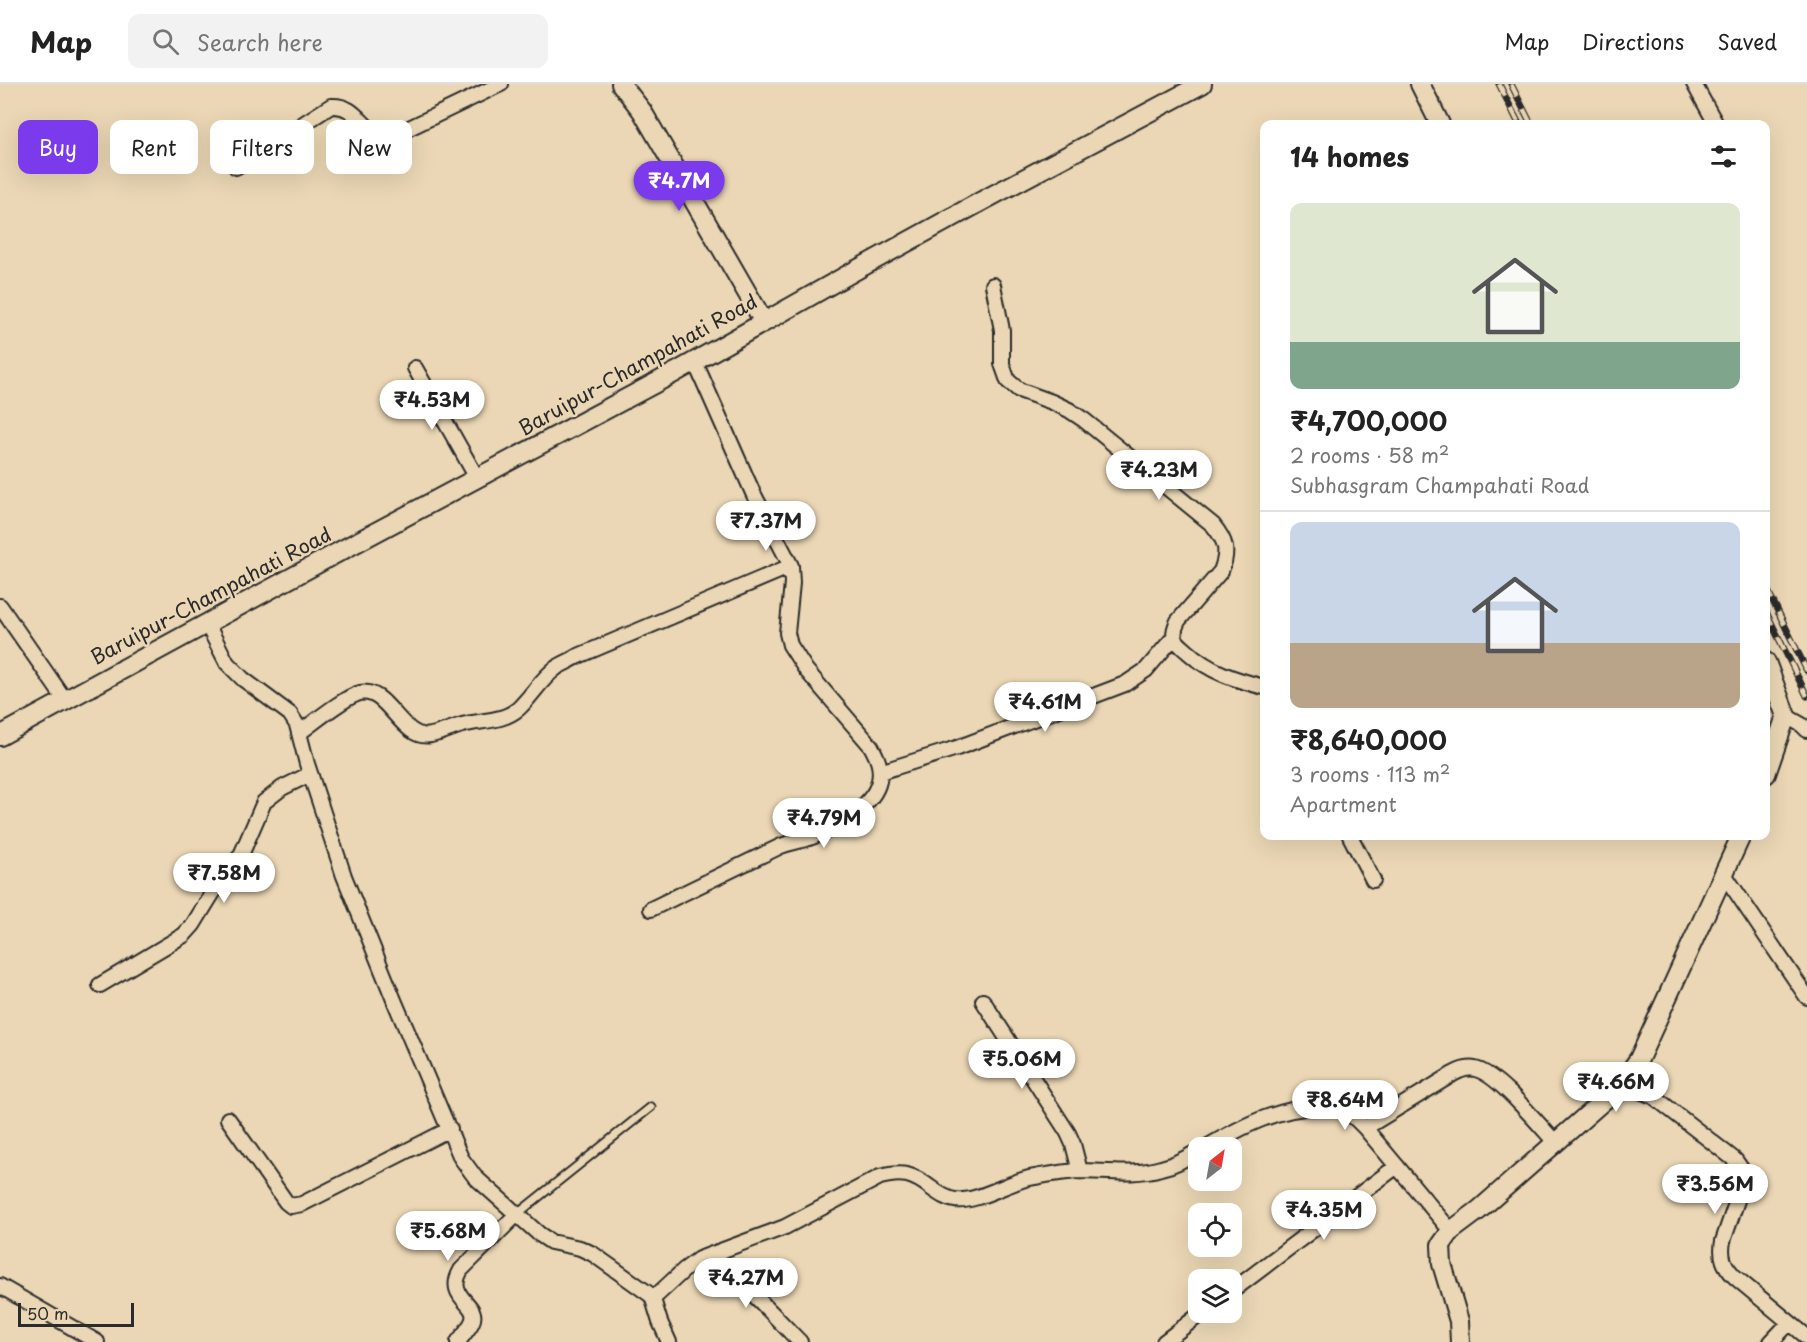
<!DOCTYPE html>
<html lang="en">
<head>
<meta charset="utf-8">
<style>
	body { margin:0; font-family:"Playpen Sans",sans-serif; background:#f2f2f2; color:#222; height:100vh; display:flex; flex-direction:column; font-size:22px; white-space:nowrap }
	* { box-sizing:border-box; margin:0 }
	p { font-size:20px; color:#767676 }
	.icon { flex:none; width:33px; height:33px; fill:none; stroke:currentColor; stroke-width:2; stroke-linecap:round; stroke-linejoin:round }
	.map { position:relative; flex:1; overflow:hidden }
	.panel { position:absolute; left:1260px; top:36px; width:510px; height:720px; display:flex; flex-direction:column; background:#fff; border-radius:12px; box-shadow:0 6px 24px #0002 }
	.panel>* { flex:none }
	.top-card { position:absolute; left:18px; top:36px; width:570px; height:54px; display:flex; gap:12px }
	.needle { width:39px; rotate:31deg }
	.controls { position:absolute; left:1188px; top:1053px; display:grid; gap:12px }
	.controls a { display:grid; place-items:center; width:54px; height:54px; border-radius:12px; background:#fff; box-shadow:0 6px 24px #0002; font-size:30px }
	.scale { position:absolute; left:18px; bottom:15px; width:116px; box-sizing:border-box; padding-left:6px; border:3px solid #2b2b2b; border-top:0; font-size:16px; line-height:21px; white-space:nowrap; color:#2b2b2b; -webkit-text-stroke:4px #ebd7b5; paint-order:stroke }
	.price { position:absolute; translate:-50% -51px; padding:0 14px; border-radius:21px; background:#fff; color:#222; font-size:20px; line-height:39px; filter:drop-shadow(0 2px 3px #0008) }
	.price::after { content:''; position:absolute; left:50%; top:36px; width:18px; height:14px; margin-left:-9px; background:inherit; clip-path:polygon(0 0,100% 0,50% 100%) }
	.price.on { background:#7c3aed; color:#fff }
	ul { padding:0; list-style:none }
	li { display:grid; align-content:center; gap:12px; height:318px; padding:0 30px }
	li+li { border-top:2px solid #e0e0e0 }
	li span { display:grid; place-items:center; height:186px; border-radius:12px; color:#555 }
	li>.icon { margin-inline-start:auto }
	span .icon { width:108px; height:108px; fill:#fffc; stroke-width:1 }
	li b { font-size:26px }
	h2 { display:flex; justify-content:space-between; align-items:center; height:72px; padding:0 30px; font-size:26px }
	.tag { padding:0 21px; border-radius:12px; background:#fff; box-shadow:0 6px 24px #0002; font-size:21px; line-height:54px }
	.tag.on { background:#7c3aed; color:#fff }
	header { display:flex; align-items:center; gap:36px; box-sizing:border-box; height:84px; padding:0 30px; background:#fff; border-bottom:2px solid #e0e0e0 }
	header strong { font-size:28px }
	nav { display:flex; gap:33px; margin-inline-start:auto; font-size:21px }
	.search { width:420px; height:54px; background:#f2f2f2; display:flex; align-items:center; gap:15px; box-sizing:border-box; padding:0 21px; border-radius:12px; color:#767676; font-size:22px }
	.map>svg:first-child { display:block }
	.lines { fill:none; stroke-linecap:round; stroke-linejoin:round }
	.lane-casing { stroke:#2b2b2b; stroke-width:11 }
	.street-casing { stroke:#2b2b2b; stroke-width:18 }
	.secondary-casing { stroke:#2b2b2b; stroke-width:22 }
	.lane { stroke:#ebd7b5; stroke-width:7 }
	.street { stroke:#ebd7b5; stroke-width:14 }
	.secondary { stroke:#ebd7b5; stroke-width:18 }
	.rail-casing { stroke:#2b2b2b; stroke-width:7 }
	.rail { stroke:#ebd7b5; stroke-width:4.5; stroke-dasharray:14; stroke-linecap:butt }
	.labels { text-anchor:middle; stroke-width:5; stroke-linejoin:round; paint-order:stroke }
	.street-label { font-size:20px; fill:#2b2b2b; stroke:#ebd7b5 }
</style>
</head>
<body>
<header>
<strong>Map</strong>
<div class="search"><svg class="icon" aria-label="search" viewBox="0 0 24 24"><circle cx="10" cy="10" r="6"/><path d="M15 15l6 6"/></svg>Search here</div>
<nav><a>Map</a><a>Directions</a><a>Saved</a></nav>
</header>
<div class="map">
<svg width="1807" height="1258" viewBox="0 0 1807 1258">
	<rect width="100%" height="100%" fill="#ebd7b5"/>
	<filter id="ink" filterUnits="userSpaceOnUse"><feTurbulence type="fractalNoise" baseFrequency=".0167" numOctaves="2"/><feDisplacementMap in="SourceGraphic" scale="12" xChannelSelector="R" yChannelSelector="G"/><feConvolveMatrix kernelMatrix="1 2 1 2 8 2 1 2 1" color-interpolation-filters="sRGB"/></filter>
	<g filter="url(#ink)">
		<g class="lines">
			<g class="lane-casing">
				<path id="lane" d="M516,1131L651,1023"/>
			</g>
			<g class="street-casing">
				<path id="street" d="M1694,0L1716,40
					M236,83L331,22C359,20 362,50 386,52C392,52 399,49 405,46L501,0
					M993,201L1002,246V280L1008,297L1019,306L1052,318L1069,326L1084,336L1213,441C1226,457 1229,467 1221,487L1178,537C1175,543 1173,548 1175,555C1178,560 1184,564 1188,568C1210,588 1236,596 1264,603
					M415,284L477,394
					M0,522L65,616
					M207,540L227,579L243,595L290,630L297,641L307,680L344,792L394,916L461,1074L475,1093L539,1150L551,1158L580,1164L593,1170L652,1212L657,1211L684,1186L699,1175L785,1143L880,1093C902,1087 913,1090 931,1104C938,1109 946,1115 955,1116C976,1119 1007,1099 1029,1094C1046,1091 1062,1088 1079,1087C1106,1087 1135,1092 1161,1084C1175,1081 1186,1074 1198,1067
					M1786,632L1802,641L1807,646
					M299,649C313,639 346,612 360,609C387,602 402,658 431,651C442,649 452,644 462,641C481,636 503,638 518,625C532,612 541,595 556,584C562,580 570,577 576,573L791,482
					M880,688L957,664L1125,600L1146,586L1174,553
					M1350,752L1373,796
					M1724,790L1807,913
					M651,825L781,762C791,758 802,757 812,753C834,745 874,722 879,697C882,683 877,673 871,662L806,586L790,561L787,549L792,499L791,482L753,409L695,278
					M100,901L184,851L193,841L212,810L241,771L264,718L282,704L310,690
					M983,917L1068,1049L1073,1060L1080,1087
					M1619,1003L1635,1005L1653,1012L1735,1076L1742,1086L1744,1096L1723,1157C1720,1173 1724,1182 1735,1193L1807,1253
					M228,1035L286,1118L291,1122L302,1120L450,1045
					M1365,1044L1453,990C1460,986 1467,983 1475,985C1497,989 1539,1041 1556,1059
					M1205,1064C1241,1043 1278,1023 1321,1023C1325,1022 1331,1022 1335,1023C1347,1025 1356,1035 1365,1044L1451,1147
					M714,1170L800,1258
					M0,1202L97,1258
					M1232,1207L1397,1082
					M652,1212L660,1238L669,1258
					M458,1258C462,1252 469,1245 472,1238C481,1219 444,1215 461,1186L516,1131
					M1164,1258L1203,1228
					M1771,1258L1789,1239"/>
			</g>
			<g class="secondary-casing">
				<path id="secondary" d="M621,0L642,27L764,238
					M1420,0L1440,40
					M1766,578L1786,632L1766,690
					M0,652L346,464L676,288L858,185L982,117L1202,0
					M1460,1258L1459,1237L1442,1180L1441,1161L1451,1147L1479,1126L1619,1003L1639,975L1741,752"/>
			</g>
			<use href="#lane" class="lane"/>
			<use href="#street" class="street"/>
			<use href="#secondary" class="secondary"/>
			<g class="rail-casing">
				<path id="rail" d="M1499,0L1519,40
					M1511,0L1531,40
					M1766,503L1807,587
					M1766,528L1807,612"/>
			</g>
			<use href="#rail" class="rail"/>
		</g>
	</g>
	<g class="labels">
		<g class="street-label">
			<text transform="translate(638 281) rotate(-29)" y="7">Baruipur-Champahati Road</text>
			<text transform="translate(211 512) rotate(-28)" y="7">Baruipur-Champahati Road</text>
		</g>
	</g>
</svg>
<div class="controls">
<a><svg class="needle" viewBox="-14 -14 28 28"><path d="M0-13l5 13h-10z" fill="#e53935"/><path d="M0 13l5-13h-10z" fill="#767676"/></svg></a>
<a><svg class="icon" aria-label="locate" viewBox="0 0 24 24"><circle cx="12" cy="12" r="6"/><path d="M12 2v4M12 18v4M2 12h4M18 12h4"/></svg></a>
<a><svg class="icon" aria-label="layers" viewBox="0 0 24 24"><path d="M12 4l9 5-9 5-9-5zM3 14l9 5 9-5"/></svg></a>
</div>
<div class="scale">50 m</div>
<b class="price on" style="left:679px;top:128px">₹4.7M</b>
<b class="price" style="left:432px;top:347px">₹4.53M</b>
<b class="price" style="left:1159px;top:417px">₹4.23M</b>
<b class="price" style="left:766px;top:468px">₹7.37M</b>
<b class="price" style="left:1045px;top:649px">₹4.61M</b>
<b class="price" style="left:824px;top:765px">₹4.79M</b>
<b class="price" style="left:224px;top:820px">₹7.58M</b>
<b class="price" style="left:1022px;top:1006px">₹5.06M</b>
<b class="price" style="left:1616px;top:1029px">₹4.66M</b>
<b class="price" style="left:1345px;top:1047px">₹8.64M</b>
<b class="price" style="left:1715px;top:1131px">₹3.56M</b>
<b class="price" style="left:1324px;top:1157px">₹4.35M</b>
<b class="price" style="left:448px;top:1178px">₹5.68M</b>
<b class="price" style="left:746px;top:1225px">₹4.27M</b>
<div class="top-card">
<a class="tag on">Buy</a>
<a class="tag">Rent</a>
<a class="tag">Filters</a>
<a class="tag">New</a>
</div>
<section class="panel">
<h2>14 homes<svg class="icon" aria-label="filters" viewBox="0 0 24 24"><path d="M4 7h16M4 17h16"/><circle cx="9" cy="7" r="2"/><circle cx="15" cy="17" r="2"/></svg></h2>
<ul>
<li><span style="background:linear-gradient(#dfe7d0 75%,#7fa58c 0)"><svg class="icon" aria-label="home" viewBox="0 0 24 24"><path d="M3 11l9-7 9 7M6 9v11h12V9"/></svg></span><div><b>₹4,700,000</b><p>2 rooms · 58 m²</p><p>Subhasgram Champahati Road</p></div></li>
<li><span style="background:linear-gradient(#c9d6e8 65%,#b9a48a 0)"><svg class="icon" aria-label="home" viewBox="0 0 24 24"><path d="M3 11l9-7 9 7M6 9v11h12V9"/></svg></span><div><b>₹8,640,000</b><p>3 rooms · 113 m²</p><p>Apartment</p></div></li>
</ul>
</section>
</div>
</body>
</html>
